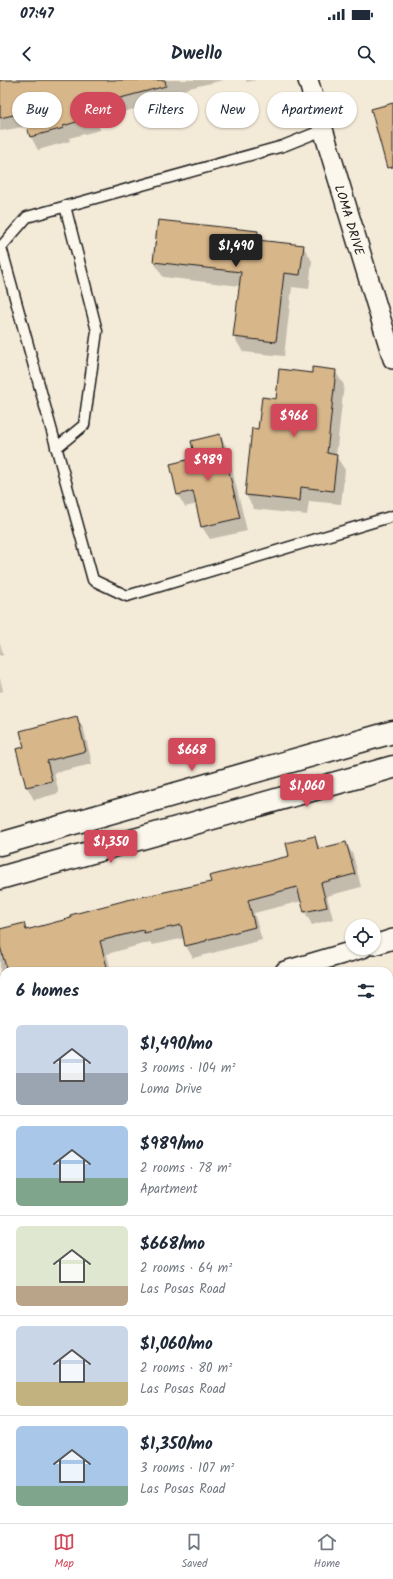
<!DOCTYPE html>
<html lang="en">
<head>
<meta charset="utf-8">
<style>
	body { margin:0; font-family:Kalam,sans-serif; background:#f6f6f7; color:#1f2937; height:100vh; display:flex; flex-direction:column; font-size:15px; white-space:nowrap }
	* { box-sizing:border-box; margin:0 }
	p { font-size:13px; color:#747a83 }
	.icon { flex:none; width:22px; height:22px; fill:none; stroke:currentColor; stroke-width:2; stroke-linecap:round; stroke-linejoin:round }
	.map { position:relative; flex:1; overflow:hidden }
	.drawer { position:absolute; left:0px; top:887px; width:393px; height:556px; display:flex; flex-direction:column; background:#fff; border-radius:12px 12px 0 0; box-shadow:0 1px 3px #0004 }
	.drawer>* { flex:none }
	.top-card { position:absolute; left:12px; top:12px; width:369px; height:36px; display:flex; gap:8px }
	.tools { position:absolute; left:345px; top:839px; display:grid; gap:8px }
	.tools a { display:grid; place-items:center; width:36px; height:36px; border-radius:50%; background:#fff; box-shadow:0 1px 3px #0004; font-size:20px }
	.price { position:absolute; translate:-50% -34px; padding:0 9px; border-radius:4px; background:#d1495b; color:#fff; font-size:13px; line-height:26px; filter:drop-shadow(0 1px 2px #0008) }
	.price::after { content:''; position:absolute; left:50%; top:24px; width:12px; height:9px; margin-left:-6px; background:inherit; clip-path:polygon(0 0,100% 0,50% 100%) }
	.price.selected { background:#222; color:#fff }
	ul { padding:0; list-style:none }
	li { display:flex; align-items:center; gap:12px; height:100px; padding:0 16px }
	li+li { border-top:1px solid #e0e1e3 }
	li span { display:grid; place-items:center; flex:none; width:112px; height:80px; border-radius:6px; color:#555 }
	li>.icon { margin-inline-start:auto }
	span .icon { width:48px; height:48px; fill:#fffc; stroke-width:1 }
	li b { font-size:17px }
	h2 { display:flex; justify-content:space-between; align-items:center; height:48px; padding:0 16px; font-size:17px }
	.chip { padding:0 14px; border-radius:18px; background:#fff; box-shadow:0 1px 3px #0004; font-size:14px; line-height:36px }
	.chip.selected { background:#d1495b; color:#fff }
	.status { display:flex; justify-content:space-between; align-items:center; height:28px; padding:0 20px; background:#fff; direction:ltr }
	.status svg { height:11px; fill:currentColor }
	header { display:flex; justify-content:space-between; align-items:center; height:52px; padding:0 16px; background:#fff; font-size:18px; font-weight:700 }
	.tabs { display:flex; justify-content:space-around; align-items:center; height:56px; border-top:1px solid #e0e1e3; background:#fff; font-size:11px; color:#747a83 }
	.tabs a { display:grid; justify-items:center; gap:2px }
	.tabs .selected { color:#d1495b }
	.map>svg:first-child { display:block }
	.shadow { fill:#0003 }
	.building { fill:#d7b68a; stroke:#1c1c1c }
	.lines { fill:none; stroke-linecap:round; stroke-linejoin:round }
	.service-casing { stroke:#1c1c1c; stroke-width:13 }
	.minor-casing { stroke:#1c1c1c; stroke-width:22 }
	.secondary-casing { stroke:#1c1c1c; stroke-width:25 }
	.service { stroke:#fbf7ec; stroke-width:10 }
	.minor { stroke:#fbf7ec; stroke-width:19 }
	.secondary { stroke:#fbf7ec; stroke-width:22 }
	.labels { text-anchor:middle; stroke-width:3.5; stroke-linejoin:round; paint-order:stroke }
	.street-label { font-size:13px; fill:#1c1c1c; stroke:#fbf7ec }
</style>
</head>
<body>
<div class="status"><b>07:47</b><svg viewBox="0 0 49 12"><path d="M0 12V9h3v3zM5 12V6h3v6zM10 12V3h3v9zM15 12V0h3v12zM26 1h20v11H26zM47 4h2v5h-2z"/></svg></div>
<header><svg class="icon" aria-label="back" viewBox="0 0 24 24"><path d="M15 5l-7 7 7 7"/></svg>Dwello<svg class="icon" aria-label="search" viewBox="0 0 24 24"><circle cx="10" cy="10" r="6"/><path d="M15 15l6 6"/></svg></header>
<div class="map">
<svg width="393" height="1443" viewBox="0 0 393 1443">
	<rect width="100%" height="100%" fill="#f4ead8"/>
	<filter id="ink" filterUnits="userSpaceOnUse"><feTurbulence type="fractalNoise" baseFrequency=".025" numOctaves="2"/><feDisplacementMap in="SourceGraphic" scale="8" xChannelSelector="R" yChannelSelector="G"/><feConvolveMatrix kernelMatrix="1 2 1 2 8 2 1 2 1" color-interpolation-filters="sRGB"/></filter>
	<g filter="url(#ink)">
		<path class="shadow" d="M0,0H224L185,9L186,15L97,39L100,50L69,58L70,61L38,70L31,57L28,46L0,51Z
			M246,0H256L247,2Z
			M257,152L262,161L303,166L312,181L309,209L292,207L284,276L243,272L234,257L240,206L163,197L154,182Z
			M335,291L344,305L336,376L345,390L341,424L309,421L307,435L254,429L246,415L259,350L277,320L313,294Z
			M220,355L227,368L247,451L210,459L202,447L197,424L185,427L178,415L196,379Z
			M0,562L3,575L0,576Z
			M0,598L3,611L0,612Z
			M77,637L84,650L92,684L54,693L59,713L34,720L27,707L18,669L25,667Z
			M314,757L321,769L346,763L353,775L361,807L327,816L333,839L312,845L305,832L302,821L254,833L262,860L193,878L186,866L185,858L152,865L150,862L107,874L111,891H4V912L0,913V850L23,844L27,851L212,803L290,776Z
			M389,941L392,947V969H389Z
			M389,1094L391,1097V1147H390L389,1186Z
			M389,1235H393V1276H389Z
			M389,1304V1311H393V1346H389Z
			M389,1385L390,1387L389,1437Z
			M77,1439H114V1443H77Z
			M164,1439H228L230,1443H164Z
			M350,1439H389V1443H350Z"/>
		<path class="building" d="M0,0H165L166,6L90,26L93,37L63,46L64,48L30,57L23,33L0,38Z
			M393,23V87L387,88L371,29Z
			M158,140L258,151L257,160L304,165L300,195L284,193L276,262L233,257L241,192L153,182Z
			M312,287L336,290L327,373L337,375L333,411L301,407L300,421L245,415L252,348L258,349L262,317L276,319L279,289L312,293Z
			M220,354L240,438L201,447L193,411L177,415L170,384L195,378L191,361Z
			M77,636L86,671L47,681L52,701L26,707L16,669L24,667L20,651Z
			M315,756L318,769L346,762L355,794L321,803L327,827L304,832L297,807L248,820L255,847L206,860V861L185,866L181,845L144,853L143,850L100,861L108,891H7L0,866V849L24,843L26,850L71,838L70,835L127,820L211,802L209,796L289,776L286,763Z"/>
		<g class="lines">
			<g class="service-casing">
				<path id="service" d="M323,50L283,66L27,137L1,167L93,500L127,516L393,436
					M56,368L84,345L97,251L65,126"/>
			</g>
			<g class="minor-casing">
				<path id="minor" d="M308,0L393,279
					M374,865L393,859
					M285,891L363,868
					M274,1439V1443
					M1,1443L2,973"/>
			</g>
			<g class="secondary-casing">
				<path id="secondary" d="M0,764L393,652
					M0,798L393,687"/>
			</g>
			<use href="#service" class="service"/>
			<use href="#minor" class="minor"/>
			<use href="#secondary" class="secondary"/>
		</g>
	</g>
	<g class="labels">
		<g class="street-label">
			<text transform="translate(350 140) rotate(73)" y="5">LOMA DRIVE</text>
		</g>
	</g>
</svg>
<div class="tools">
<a><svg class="icon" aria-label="locate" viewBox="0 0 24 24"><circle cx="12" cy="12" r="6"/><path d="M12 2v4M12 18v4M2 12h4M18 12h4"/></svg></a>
</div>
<b class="price selected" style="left:236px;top:188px">$1,490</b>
<b class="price" style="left:294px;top:358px">$966</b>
<b class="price" style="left:208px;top:402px">$989</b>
<b class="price" style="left:192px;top:692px">$668</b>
<b class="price" style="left:307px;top:728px">$1,060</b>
<b class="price" style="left:111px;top:784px">$1,350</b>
<div class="top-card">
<a class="chip">Buy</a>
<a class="chip selected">Rent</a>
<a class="chip">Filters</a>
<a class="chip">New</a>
<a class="chip">Apartment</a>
</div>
<section class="drawer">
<h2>6 homes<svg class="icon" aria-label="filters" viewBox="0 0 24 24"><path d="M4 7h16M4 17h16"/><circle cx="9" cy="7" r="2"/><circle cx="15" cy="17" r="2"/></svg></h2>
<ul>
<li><span style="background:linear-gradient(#c9d6e8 60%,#9aa5b1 0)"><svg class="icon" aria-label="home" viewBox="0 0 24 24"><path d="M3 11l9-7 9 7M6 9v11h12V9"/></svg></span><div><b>$1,490/mo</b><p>3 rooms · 104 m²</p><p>Loma Drive</p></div></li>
<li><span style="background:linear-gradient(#a9c7e8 65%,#7fa58c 0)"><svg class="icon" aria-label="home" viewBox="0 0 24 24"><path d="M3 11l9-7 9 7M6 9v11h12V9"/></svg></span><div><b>$989/mo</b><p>2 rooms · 78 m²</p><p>Apartment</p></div></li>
<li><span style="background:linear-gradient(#dfe7d0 75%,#b9a48a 0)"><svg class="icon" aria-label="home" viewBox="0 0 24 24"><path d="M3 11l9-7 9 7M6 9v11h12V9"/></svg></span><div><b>$668/mo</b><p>2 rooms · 64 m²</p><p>Las Posas Road</p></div></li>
<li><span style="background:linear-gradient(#c9d6e8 70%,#c2b280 0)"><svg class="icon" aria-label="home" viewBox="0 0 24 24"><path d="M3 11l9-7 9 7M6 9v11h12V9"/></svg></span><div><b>$1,060/mo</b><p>2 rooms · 80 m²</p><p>Las Posas Road</p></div></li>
<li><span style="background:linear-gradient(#a9c7e8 75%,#7fa58c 0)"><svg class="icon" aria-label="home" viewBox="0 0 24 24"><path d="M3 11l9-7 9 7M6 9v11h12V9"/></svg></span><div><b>$1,350/mo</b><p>3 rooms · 107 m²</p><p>Las Posas Road</p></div></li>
</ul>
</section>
</div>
<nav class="tabs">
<a class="selected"><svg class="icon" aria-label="map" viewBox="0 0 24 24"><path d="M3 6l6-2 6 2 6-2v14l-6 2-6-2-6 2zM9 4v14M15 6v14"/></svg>Map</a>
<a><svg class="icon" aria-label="saved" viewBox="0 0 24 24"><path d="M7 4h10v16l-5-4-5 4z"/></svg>Saved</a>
<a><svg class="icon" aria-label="home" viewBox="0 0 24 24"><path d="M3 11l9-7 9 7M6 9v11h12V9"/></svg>Home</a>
</nav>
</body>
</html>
